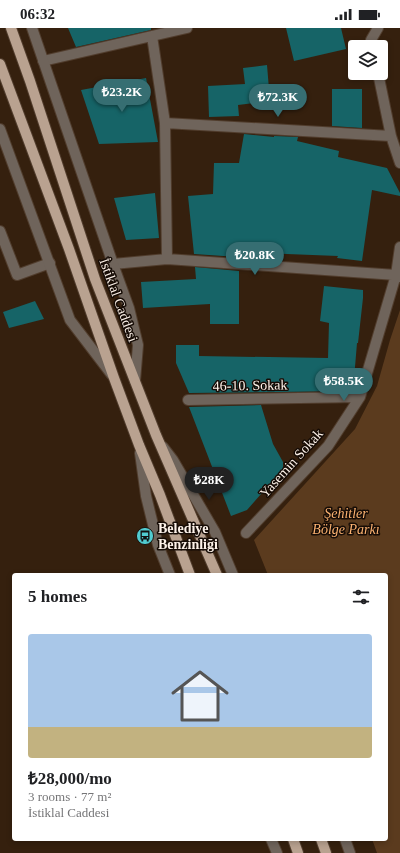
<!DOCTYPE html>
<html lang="en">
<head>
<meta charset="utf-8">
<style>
	body { margin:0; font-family:Georgia,serif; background:#f6f6f6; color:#202124; height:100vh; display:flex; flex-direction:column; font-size:15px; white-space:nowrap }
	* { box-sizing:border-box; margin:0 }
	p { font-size:13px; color:#757577 }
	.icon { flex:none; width:22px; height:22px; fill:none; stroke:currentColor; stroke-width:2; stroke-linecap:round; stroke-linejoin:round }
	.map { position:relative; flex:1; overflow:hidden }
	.panel { position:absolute; left:12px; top:545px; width:376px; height:268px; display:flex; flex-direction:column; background:#fff; border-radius:4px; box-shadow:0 2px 6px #0003 }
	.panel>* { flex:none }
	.fabs { position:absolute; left:348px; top:12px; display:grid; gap:8px }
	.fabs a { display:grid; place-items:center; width:40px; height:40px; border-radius:4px; background:#fff; box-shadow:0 2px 6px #0003; font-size:20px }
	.price { position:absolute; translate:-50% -34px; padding:0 9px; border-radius:14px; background:#366e72; color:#fff; font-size:13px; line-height:26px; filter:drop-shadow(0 1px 2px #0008) }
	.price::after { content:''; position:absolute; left:50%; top:24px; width:12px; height:9px; margin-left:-6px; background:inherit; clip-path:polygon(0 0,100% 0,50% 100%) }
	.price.on { background:#222; color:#fff }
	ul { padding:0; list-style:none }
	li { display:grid; align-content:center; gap:8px; height:212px; padding:0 16px }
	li+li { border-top:1px solid #e0e0e0 }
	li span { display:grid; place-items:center; height:124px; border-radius:4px; color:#555 }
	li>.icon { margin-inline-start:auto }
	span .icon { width:72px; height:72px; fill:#fffc; stroke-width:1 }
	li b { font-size:17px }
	h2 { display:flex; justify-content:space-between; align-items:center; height:48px; padding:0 16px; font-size:17px }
	.status { display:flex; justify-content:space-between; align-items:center; height:28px; padding:0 20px; background:#fff; direction:ltr }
	.status svg { height:11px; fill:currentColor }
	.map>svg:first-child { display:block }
	.green { fill:#5b3b1e }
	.building { fill:#166467 }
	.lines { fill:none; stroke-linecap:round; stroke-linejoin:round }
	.service-casing { stroke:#513d2d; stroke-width:12 }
	.minor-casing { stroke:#513d2d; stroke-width:12 }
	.tertiary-casing { stroke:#513d2d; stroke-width:12 }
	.primary-casing { stroke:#513d2d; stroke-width:12 }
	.service { stroke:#6f645b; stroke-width:10 }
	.minor { stroke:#6f645b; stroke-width:10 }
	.tertiary { stroke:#6f645b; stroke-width:10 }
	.primary { stroke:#b9a290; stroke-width:10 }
	.labels { text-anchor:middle; stroke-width:3; stroke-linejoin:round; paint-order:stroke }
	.street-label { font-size:14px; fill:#fdf2e9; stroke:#160c06 }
	.park-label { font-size:14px; font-style:italic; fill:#fcb271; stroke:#160c06 }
	.poi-label { font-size:14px; font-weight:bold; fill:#fdf2e9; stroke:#160c06; text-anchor:start }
</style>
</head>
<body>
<div class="status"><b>06:32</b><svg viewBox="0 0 49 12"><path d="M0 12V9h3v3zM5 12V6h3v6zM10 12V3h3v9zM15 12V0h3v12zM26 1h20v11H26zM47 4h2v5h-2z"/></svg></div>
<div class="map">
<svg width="400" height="825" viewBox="0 0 400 825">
	<rect width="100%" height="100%" fill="#35200e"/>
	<path class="green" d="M400,282V825H377L372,811H386V547H268L254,512L355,401L377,358L390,312Z"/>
	<path class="building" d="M68,0H151V2L76,19Z
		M286,0H341L346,21L294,33Z
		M267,37L270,73L238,77L239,88L209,89L208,58L245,56L243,40Z
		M146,50L158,114L99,116L81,62Z
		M332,61H362V100L332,98Z
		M244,106L274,109V108L298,109L297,113L339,123L338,129L387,140L400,165V168L372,162L362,233L337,230L338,228L261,225V227H238V229L194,226L188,168L213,166L214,135H239Z
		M155,165L159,210L126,212L114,170Z
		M195,239L239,243V296H210V276L143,280L141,254L196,251Z
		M324,258L363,262V270L358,315H357L353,363L189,365L176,335V317H199V328L328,330L329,295L320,293Z
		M35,273L44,291L9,300L3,284Z
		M261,377L273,416L283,434V441L247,482L231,488L189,379Z"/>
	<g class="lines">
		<g class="service-casing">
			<path id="service" d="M0,203L17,247L50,235"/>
		</g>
		<g class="minor-casing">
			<path id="minor" d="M152,8L165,95L167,231
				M373,19L371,12L378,0
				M43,33L187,0
				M378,45L391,108L400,135
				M165,95L391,108
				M113,236L167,231L396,247L400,249
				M188,372L360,369
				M246,505L328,418L360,369L396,247L400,219"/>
		</g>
		<g class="tertiary-casing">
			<path id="tertiary" d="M32,0L113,236L129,280L138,317L135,353
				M0,101L70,292L112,347
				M163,419L173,432L215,504L233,547
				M140,425L146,468L158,517L170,547
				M271,811L277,825
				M345,811L350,825"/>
		</g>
		<g class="primary-casing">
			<path id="primary" d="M11,0L30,53L95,251L156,407L217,547
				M0,36L69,221L114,350L139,417L160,467L190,547
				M293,811L298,825
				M321,811L326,825"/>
		</g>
		<use href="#service" class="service"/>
		<use href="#minor" class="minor"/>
		<use href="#tertiary" class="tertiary"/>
		<use href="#primary" class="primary"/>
	</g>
	<defs>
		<g id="bus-disc" transform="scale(0.9)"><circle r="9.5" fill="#51ccd1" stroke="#160c06"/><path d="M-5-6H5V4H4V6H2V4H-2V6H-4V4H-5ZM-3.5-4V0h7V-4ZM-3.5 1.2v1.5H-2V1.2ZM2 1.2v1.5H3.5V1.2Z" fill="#111"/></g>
	</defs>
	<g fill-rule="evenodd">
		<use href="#bus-disc" x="145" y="508"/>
	</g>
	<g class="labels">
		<g class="street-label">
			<text transform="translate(119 272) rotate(70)" y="5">İstiklal Caddesi</text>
			<text transform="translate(250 357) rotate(-1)" y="5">46-10. Sokak</text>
			<text transform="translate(291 435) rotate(-48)" y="5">Yasemin Sokak</text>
		</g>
		<g class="park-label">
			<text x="346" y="490">Şehitler<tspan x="346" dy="16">Bölge Parkı</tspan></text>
		</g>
		<g class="poi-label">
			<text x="158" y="505">Belediye<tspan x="158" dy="16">Benzinliği</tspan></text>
		</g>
	</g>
</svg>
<div class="fabs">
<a><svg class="icon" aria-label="layers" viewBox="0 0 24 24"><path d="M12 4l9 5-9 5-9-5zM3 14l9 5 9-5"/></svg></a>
</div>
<b class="price" style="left:122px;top:85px">₺23.2K</b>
<b class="price" style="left:278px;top:90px">₺72.3K</b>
<b class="price" style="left:255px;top:248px">₺20.8K</b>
<b class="price" style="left:344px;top:374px">₺58.5K</b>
<b class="price on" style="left:209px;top:473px">₺28K</b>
<section class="panel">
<h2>5 homes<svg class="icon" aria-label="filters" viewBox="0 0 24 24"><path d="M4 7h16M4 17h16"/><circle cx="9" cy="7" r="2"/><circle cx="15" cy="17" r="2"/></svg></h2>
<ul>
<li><span style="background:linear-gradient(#a9c7e8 75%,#c2b280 0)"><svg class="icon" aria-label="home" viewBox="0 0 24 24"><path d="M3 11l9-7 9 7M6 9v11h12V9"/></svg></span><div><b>₺28,000/mo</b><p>3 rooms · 77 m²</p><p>İstiklal Caddesi</p></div></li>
</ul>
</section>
</div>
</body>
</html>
